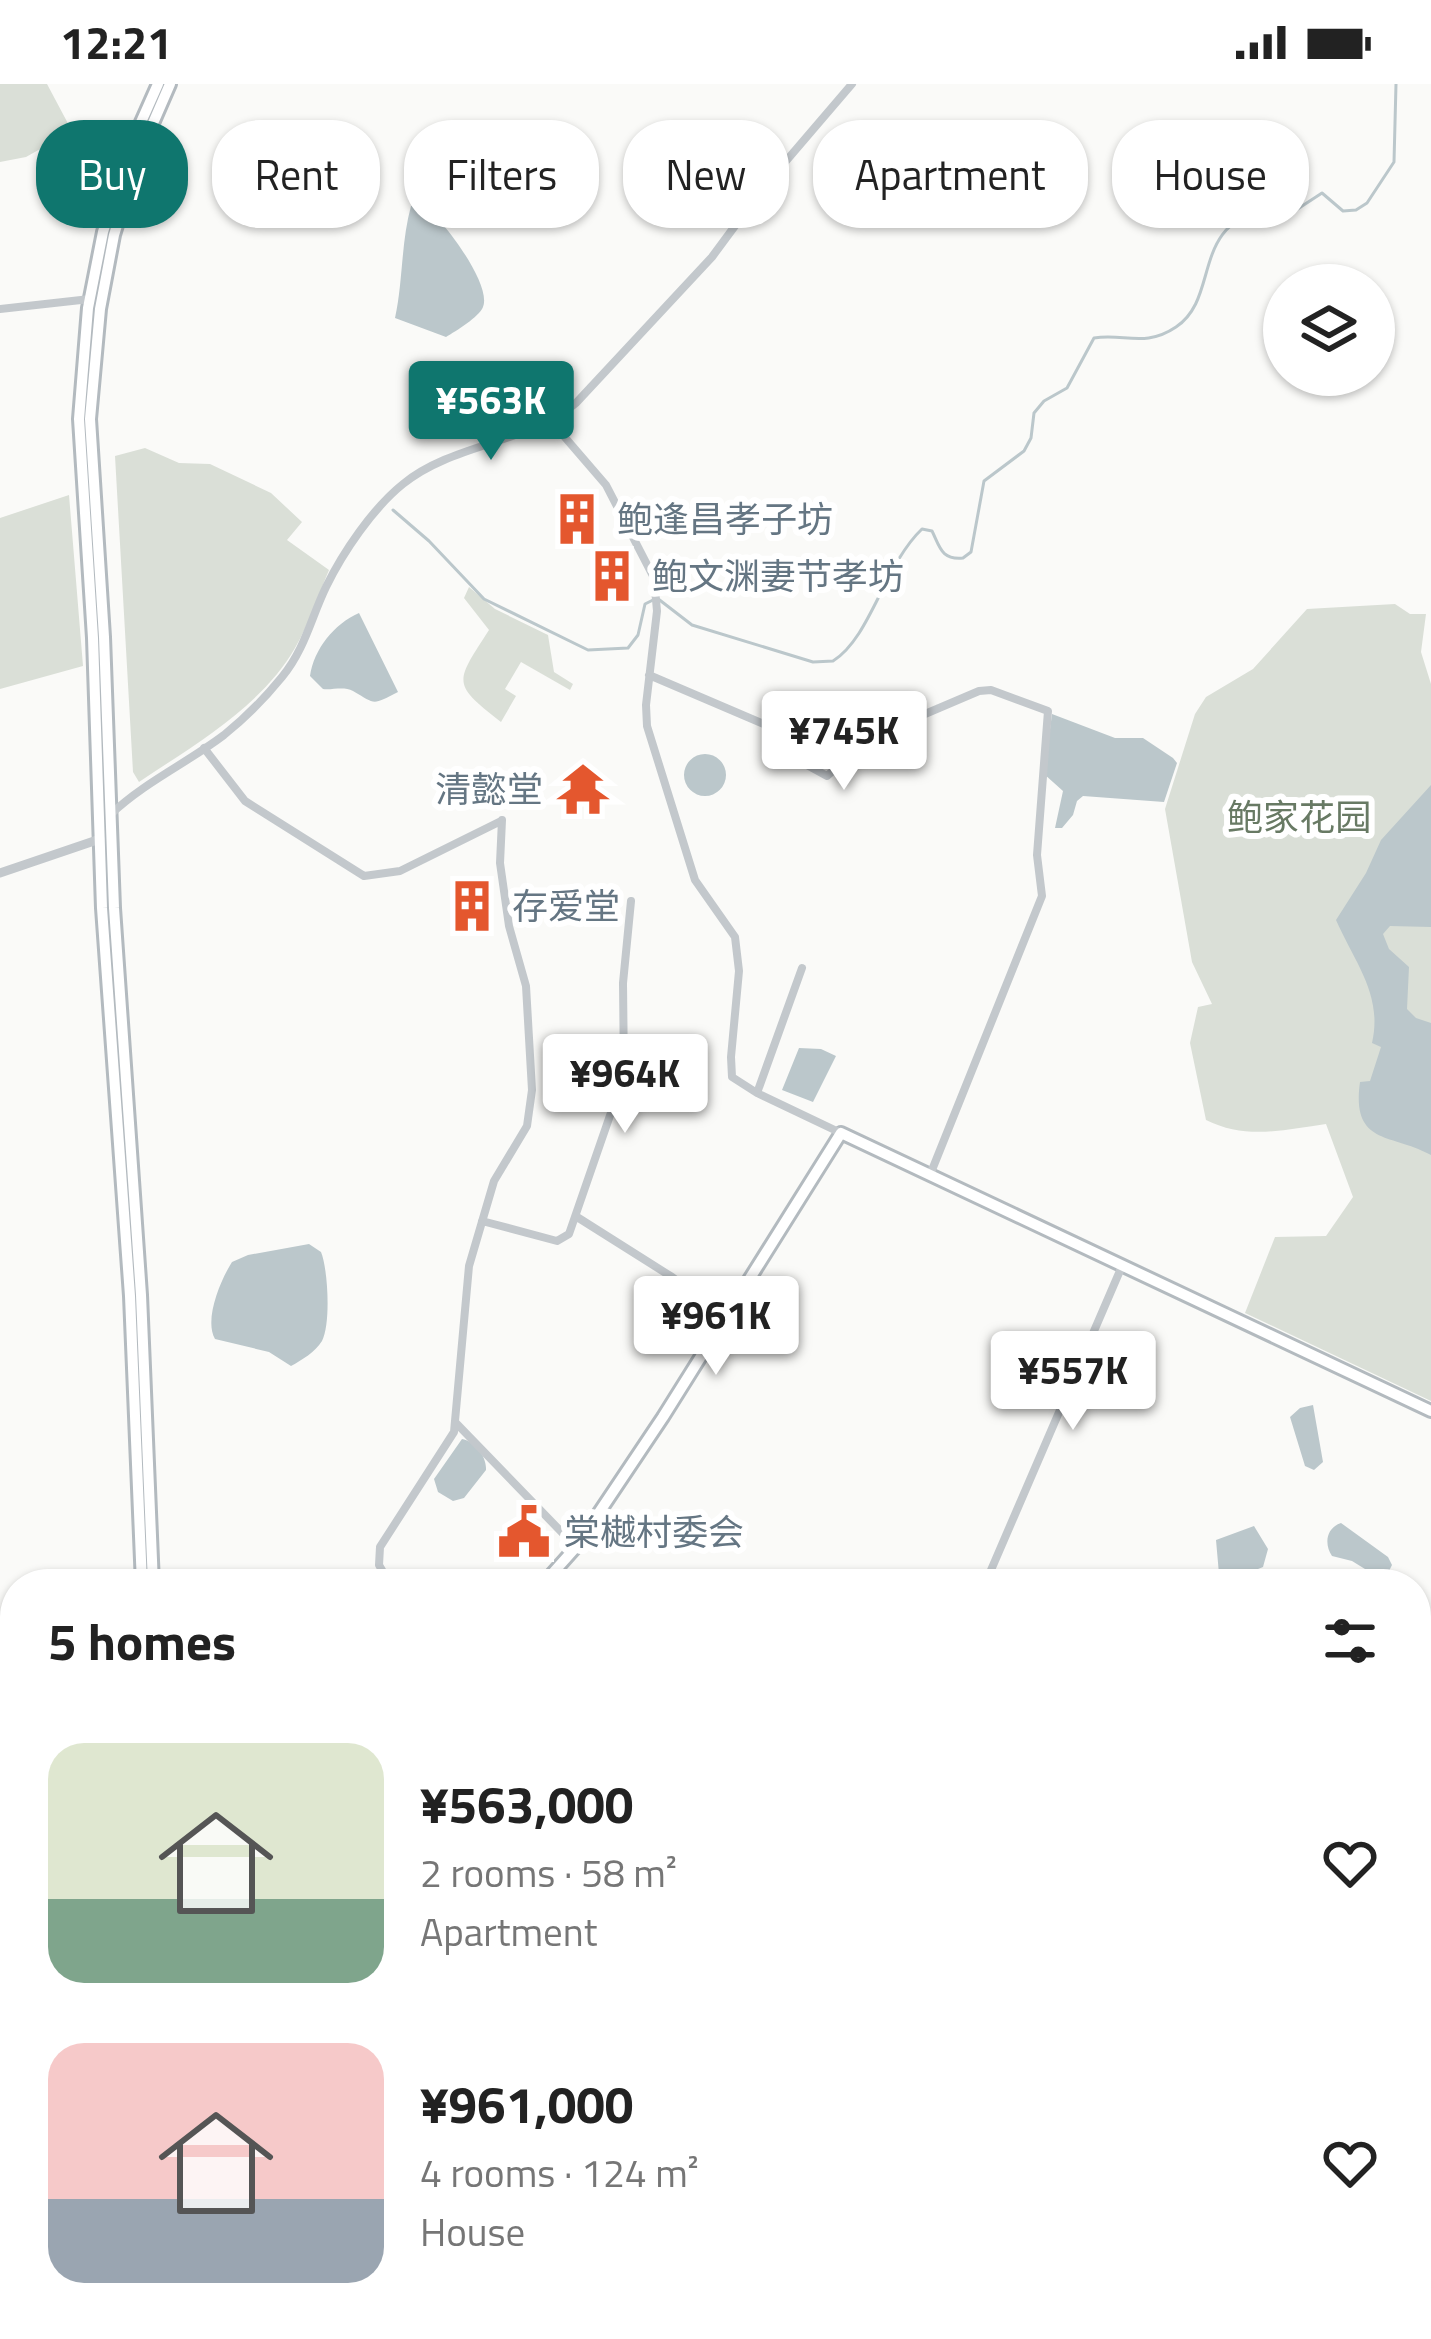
<!DOCTYPE html>
<html lang="en">
<head>
<meta charset="utf-8">
<style>
	body { margin:0; font-family:"Titillium Web","Noto Sans SC",sans-serif; background:#f6f6f6; color:#222; height:100vh; display:flex; flex-direction:column; font-size:45px; white-space:nowrap }
	* { box-sizing:border-box; margin:0 }
	p { font-size:39px; color:#767676 }
	.icon { flex:none; width:66px; height:66px; fill:none; stroke:currentColor; stroke-width:2; stroke-linecap:round; stroke-linejoin:round }
	.map { position:relative; flex:1; overflow:hidden }
	.drawer { position:absolute; left:0px; top:1485px; width:1431px; height:771px; display:flex; flex-direction:column; background:#fff; border-radius:48px 48px 0 0; box-shadow:0 3px 9px #0004 }
	.drawer>* { flex:none }
	.hud { position:absolute; left:36px; top:36px; width:1359px; height:108px; display:flex; gap:24px }
	.controls { position:absolute; left:1263px; top:180px; display:grid; gap:24px }
	.controls a { display:grid; place-items:center; width:132px; height:132px; border-radius:50%; background:#fff; box-shadow:0 3px 9px #0004; font-size:60px }
	.price { position:absolute; translate:-50% -102px; padding:0 27px; border-radius:12px; background:#fff; color:#222; font-size:39px; line-height:78px; filter:drop-shadow(0 3px 6px #0008) }
	.price::after { content:''; position:absolute; left:50%; top:72px; width:36px; height:27px; margin-left:-18px; background:inherit; clip-path:polygon(0 0,100% 0,50% 100%) }
	.price.current { background:#0f766e; color:#fff }
	ul { padding:0; list-style:none }
	li { display:flex; align-items:center; gap:36px; height:300px; padding:0 48px }
	li span { display:grid; place-items:center; flex:none; width:336px; height:240px; border-radius:36px; color:#555 }
	li>.icon { margin-inline-start:auto }
	span .icon { width:144px; height:144px; fill:#fffc; stroke-width:1 }
	li b { font-size:51px }
	h2 { display:flex; justify-content:space-between; align-items:center; height:144px; padding:0 48px; font-size:51px }
	.chip { padding:0 42px; border-radius:48px; background:#fff; box-shadow:0 3px 9px #0004; font-size:42px; line-height:108px }
	.chip.current { background:#0f766e; color:#fff }
	.status { display:flex; justify-content:space-between; align-items:center; height:84px; padding:0 60px; background:#fff; direction:ltr }
	.status svg { height:33px; fill:currentColor }
	.map>svg:first-child { display:block }
	.green { fill:#dadfd7 }
	.water { fill:#bbc7cb }
	.lines { fill:none; stroke-linecap:round; stroke-linejoin:round }
	.stream { stroke:#bbc7cb; stroke-width:3 }
	.secondary-casing { stroke:#b3babf; stroke-width:16 }
	.minor { stroke:#c3c8cc; stroke-width:8 }
	.tertiary { stroke:#c3c8cc; stroke-width:9 }
	.secondary { stroke:#fff; stroke-width:10 }
	.labels { text-anchor:middle; stroke-width:12; stroke-linejoin:round; paint-order:stroke }
	.poi-label { font-size:36px; fill:#657683; stroke:#fff; text-anchor:start }
	.park-label { font-size:36px; fill:#687a64; stroke:#fff }
</style>
</head>
<body>
<div class="status"><b>12:21</b><svg viewBox="0 0 49 12"><path d="M0 12V9h3v3zM5 12V6h3v6zM10 12V3h3v9zM15 12V0h3v12zM26 1h20v11H26zM47 4h2v5h-2z"/></svg></div>
<div class="map">
<svg width="1431" height="2255" viewBox="0 0 1431 2255">
	<rect width="100%" height="100%" fill="#fafaf8"/>
	<path class="green" d="M0,0H47L72,47L26,73L0,78Z
		M145,364L179,379L210,380L271,409L302,438L287,456L329,486C318,512 309,540 295,564C261,623 194,661 139,698L133,688L115,372Z
		M69,411L83,582L0,605V434Z
		M469,503L495,525L548,551L554,588L573,600L570,606L521,578L505,605L516,612L501,638C451,599 455,599 489,546L464,514Z
		M1395,520L1410,530H1426L1421,568L1431,600V1317L1245,1229L1275,1153L1326,1152L1353,1113L1326,1040C1283,1046 1246,1056 1206,1036L1190,959L1198,923L1212,920L1192,878L1165,725L1195,630L1206,613L1253,585L1307,525Z"/>
	<path class="water" d="M411,122C417,122 424,122 429,126C445,139 492,201 483,223C479,233 456,247 446,253L395,234C403,198 401,158 411,122Z
		M359,529L398,608C371,622 376,620 353,607C344,602 333,606 323,605L310,592C314,565 334,540 359,529Z
		M1052,630L1115,654H1143L1173,674L1177,679L1164,718L1083,712L1077,717L1073,731L1062,744H1055L1063,707L1044,690Z
		M684 691a21 21 0 1 1 42 0a21 21 0 1 1-42 0Z
		M1431,701V843L1390,842L1383,850L1389,865L1409,883L1407,925L1416,934L1431,939V1071C1392,1049 1351,1062 1360,998L1370,997L1381,963L1372,959C1383,911 1355,879 1336,836L1366,789L1381,756Z
		M799,964L821,965L836,972L813,1018L782,1006Z
		M309,1160L321,1168C328,1185 331,1240 322,1257C315,1268 302,1276 291,1282L269,1268L215,1255C204,1236 220,1197 232,1178L248,1171Z
		M1313,1321L1323,1378L1314,1386L1305,1382L1290,1333L1300,1324Z
		M462,1355C474,1357 487,1372 486,1386L464,1414L453,1417L438,1408L434,1395Z
		M1341,1439L1388,1473L1392,1481L1388,1489L1378,1493L1352,1477L1332,1472C1324,1460 1326,1444 1341,1439Z
		M1254,1442L1268,1465L1263,1483L1238,1493L1219,1490L1216,1456Z"/>
	<g class="lines">
		<path class="stream" d="M393,426L429,457L484,515L588,566L628,564L638,551L645,520L657,514L692,541L813,578L833,577C871,553 884,481 922,445L932,447C940,463 941,476 963,474L971,468L984,397L1024,367L1031,354L1034,329L1044,317L1067,304L1094,254C1124,249 1145,264 1176,243C1221,213 1189,140 1269,124C1277,122 1287,126 1296,126L1322,109L1343,127L1356,126L1367,119L1394,78L1396,0"/>
		<g class="secondary-casing">
			<path id="secondary" d="M142,1500L130,1212L102,824L93,554L79,335L88,224L103,148L126,72L158,0
				M153,1500L141,1211L114,824L104,553L90,335L100,225L114,151L137,76L170,0
				M543,1500L576,1463L663,1333L841,1049L1431,1327
				M0,1837L15,1817
				M0,1856L15,1836"/>
		</g>
		<path class="minor" d="M0,225L90,215
			M550,336L606,401L654,494L657,527L646,621L647,642L695,796L735,853L739,887L731,973L732,993L757,1009
			M649,591L766,641L787,670L827,692L844,677L862,640L870,634L918,633L979,607L991,606L1048,627L1037,771L1042,812L930,1091
			M204,664L245,717L364,792L400,787L501,737
			M111,730C145,698 187,679 224,651C245,634 265,614 282,593C305,565 311,534 326,503C343,468 373,424 403,400C453,359 530,359 576,319L712,173L763,104L852,0
			M802,884L757,1009L841,1049
			M577,1133L672,1193L726,1233
			M482,1137L557,1157L569,1150L624,991L623,899L631,817
			M456,1339L576,1463
			M390,1500L379,1481L380,1463L454,1348L469,1182L494,1097L527,1042L532,1006L526,902L509,842L500,779L502,736
			M985,1500L1122,1182
			M1416,2096L1431,2100
			M350,2241L363,2255
			M368,2255L380,2241
			M1227,2255L1234,2241"/>
		<path class="tertiary" d="M0,789L100,755"/>
		<use href="#secondary" class="secondary"/>
	</g>
	<defs>
		<g id="building-bare" transform="scale(4.14)"><path d="M-4-6H4V6H1V3H-1V6H-4ZM-2.5-4.3h1.7v1.8h-1.7ZM.8-4.3h1.7v1.8H.8ZM-2.5-1h1.7V.8h-1.7ZM.8-1h1.7V.8H.8Z" fill="#e4572e" stroke="#fff" stroke-width="2.5" paint-order="stroke"/></g>
		<g id="temple-bare" transform="scale(4.14)"><path d="M0-6L5-2H3V0L6.5 2.5H4V6H1.5V3h-3V6H-4V2.5H-6.5L-3 0V-2H-5Z" fill="#e4572e" stroke="#fff" stroke-width="2.5" paint-order="stroke"/></g>
		<g id="civic-bare" transform="scale(4.14)"><path d="M-.6-6.5H3V-4.5H.6V-3L4-1V1h2V6H-6V1h2V-1L-.6-3ZM-1.2 2.5V6h2.4V2.5Z" fill="#e4572e" stroke="#fff" stroke-width="2.5" paint-order="stroke"/></g>
	</defs>
	<g fill-rule="evenodd">
		<use href="#building-bare" x="577" y="435"/>
		<use href="#building-bare" x="612" y="492"/>
		<use href="#temple-bare" x="583" y="705"/>
		<use href="#building-bare" x="472" y="822"/>
		<use href="#civic-bare" x="524" y="1448"/>
	</g>
	<g class="labels">
		<g class="poi-label">
			<text x="617" y="448">鲍逢昌孝子坊</text>
			<text x="652" y="505">鲍文渊妻节孝坊</text>
			<text x="543" y="718" text-anchor="end">清懿堂</text>
			<text x="512" y="835">存爱堂</text>
			<text x="564" y="1461">棠樾村委会</text>
		</g>
		<g class="park-label">
			<text x="1299" y="746">鲍家花园</text>
		</g>
	</g>
</svg>
<div class="controls">
<a><svg class="icon" aria-label="layers" viewBox="0 0 24 24"><path d="M12 4l9 5-9 5-9-5zM3 14l9 5 9-5"/></svg></a>
</div>
<b class="price current" style="left:491px;top:379px">¥563K</b>
<b class="price" style="left:844px;top:709px">¥745K</b>
<b class="price" style="left:625px;top:1052px">¥964K</b>
<b class="price" style="left:716px;top:1294px">¥961K</b>
<b class="price" style="left:1073px;top:1349px">¥557K</b>
<div class="hud">
<a class="chip current">Buy</a>
<a class="chip">Rent</a>
<a class="chip">Filters</a>
<a class="chip">New</a>
<a class="chip">Apartment</a>
<a class="chip">House</a>
</div>
<section class="drawer">
<h2>5 homes<svg class="icon" aria-label="filters" viewBox="0 0 24 24"><path d="M4 7h16M4 17h16"/><circle cx="9" cy="7" r="2"/><circle cx="15" cy="17" r="2"/></svg></h2>
<ul>
<li><span style="background:linear-gradient(#dfe7d0 65%,#7fa58c 0)"><svg class="icon" aria-label="home" viewBox="0 0 24 24"><path d="M3 11l9-7 9 7M6 9v11h12V9"/></svg></span><div><b>¥563,000</b><p>2 rooms · 58 m²</p><p>Apartment</p></div><svg class="icon" aria-label="heart" viewBox="0 0 24 24"><path d="M12 20l-8-8c-3-5 5-10 8-4 3-6 11-1 8 4z"/></svg></li>
<li><span style="background:linear-gradient(#f6c9c9 65%,#9aa5b1 0)"><svg class="icon" aria-label="home" viewBox="0 0 24 24"><path d="M3 11l9-7 9 7M6 9v11h12V9"/></svg></span><div><b>¥961,000</b><p>4 rooms · 124 m²</p><p>House</p></div><svg class="icon" aria-label="heart" viewBox="0 0 24 24"><path d="M12 20l-8-8c-3-5 5-10 8-4 3-6 11-1 8 4z"/></svg></li>
</ul>
</section>
</div>
</body>
</html>
